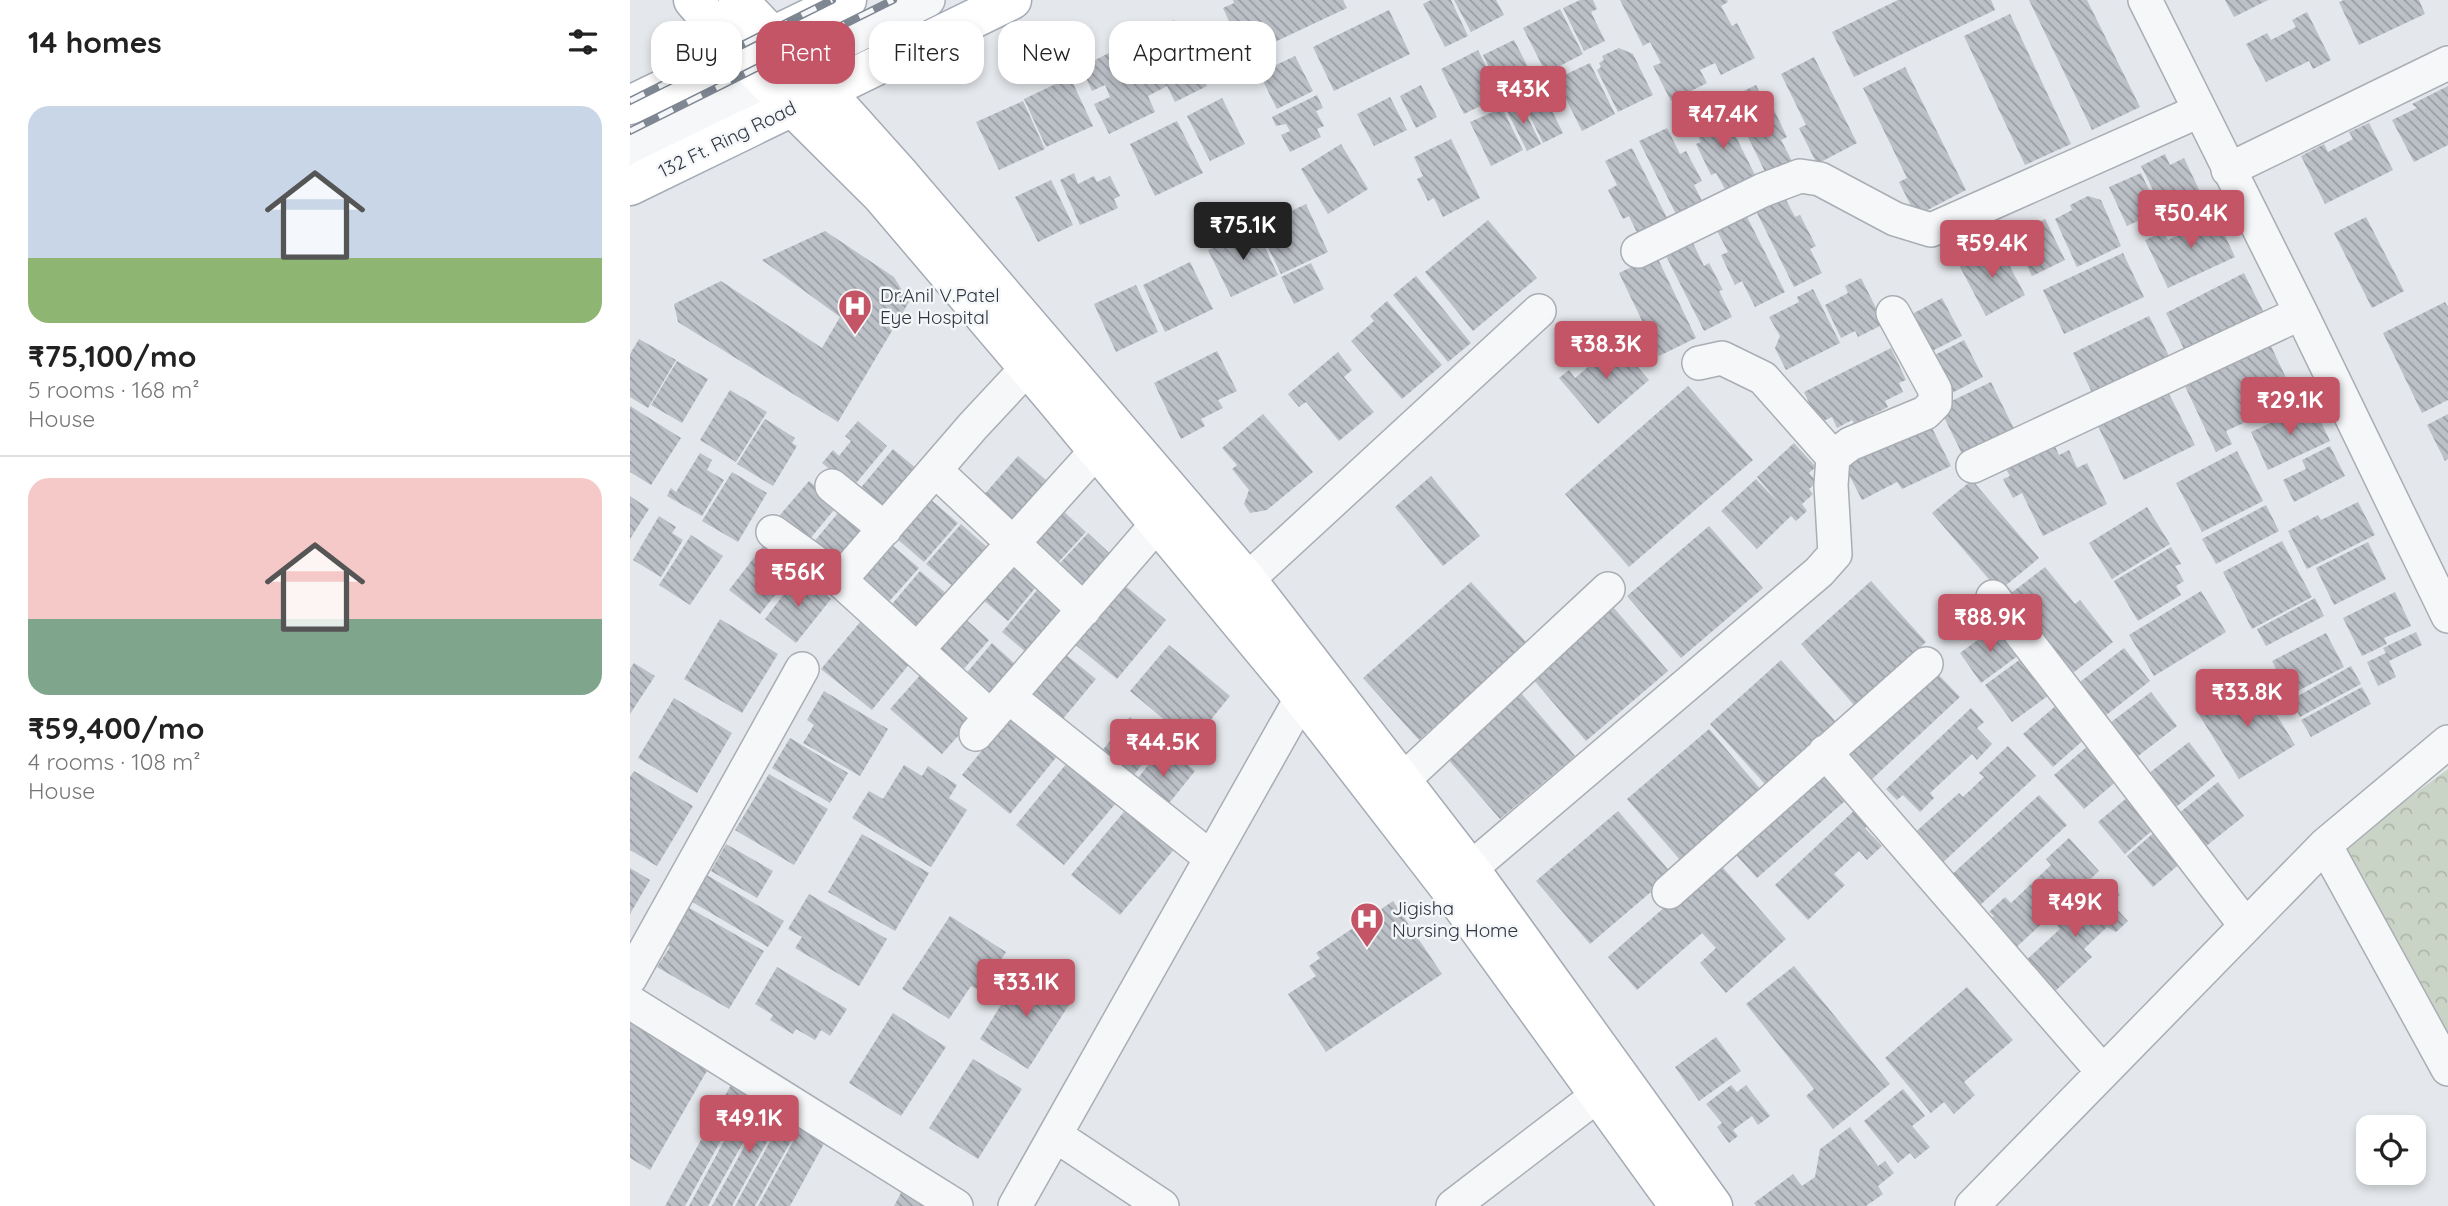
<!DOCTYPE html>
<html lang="en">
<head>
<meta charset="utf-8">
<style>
	body { margin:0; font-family:Quicksand,sans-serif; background:#f6f6f6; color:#222; height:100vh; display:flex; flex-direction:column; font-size:26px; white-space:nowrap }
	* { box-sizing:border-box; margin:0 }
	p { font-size:23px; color:#767676 }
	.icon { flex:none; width:38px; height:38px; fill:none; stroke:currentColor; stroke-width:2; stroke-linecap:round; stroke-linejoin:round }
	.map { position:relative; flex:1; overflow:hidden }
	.side { display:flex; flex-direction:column; background:#fff; width:630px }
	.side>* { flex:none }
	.hud { position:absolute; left:21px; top:21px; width:665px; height:63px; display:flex; gap:14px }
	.fabs { position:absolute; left:1726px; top:1115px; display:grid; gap:14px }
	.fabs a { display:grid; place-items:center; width:70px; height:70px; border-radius:14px; background:#fff; box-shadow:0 4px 10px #0003; font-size:35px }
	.price { position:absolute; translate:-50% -60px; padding:0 16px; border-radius:7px; background:#c35567; color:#fff; font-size:23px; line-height:46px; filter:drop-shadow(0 2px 4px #0008) }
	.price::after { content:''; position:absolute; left:50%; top:42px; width:21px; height:16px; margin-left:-10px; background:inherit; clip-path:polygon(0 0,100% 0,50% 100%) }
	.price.selected { background:#222; color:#fff }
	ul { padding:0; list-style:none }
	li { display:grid; align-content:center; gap:14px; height:371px; padding:0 28px }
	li+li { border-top:2px solid #e0e0e0 }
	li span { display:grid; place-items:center; height:217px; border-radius:21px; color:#555 }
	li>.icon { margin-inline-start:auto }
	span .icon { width:126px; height:126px; fill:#fffc; stroke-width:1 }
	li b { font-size:30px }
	h2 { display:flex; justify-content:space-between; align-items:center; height:84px; padding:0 28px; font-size:30px }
	.tag { padding:0 24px; border-radius:21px; background:#fff; box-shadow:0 4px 10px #0003; font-size:24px; line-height:63px }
	.tag.selected { background:#c35567; color:#fff }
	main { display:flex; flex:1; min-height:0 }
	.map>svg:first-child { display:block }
	.forest { fill:url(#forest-crowns) }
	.building { fill:url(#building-back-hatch) }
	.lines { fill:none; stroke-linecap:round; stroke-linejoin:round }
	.minor-casing { stroke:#a9aeb5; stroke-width:36 }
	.major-casing { stroke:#a4abb5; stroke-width:41 }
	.minor { stroke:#f6f7f9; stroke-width:33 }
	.major { stroke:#fff; stroke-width:38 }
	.rail-casing { stroke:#7f8793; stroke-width:8 }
	.rail { stroke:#f4f6f8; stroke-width:5; stroke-dasharray:16; stroke-linecap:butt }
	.labels { text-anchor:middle; stroke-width:5; stroke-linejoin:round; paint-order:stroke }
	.street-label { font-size:19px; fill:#2d3542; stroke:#f4f6f8 }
	.poi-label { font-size:19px; fill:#2d3542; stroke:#f4f6f8; text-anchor:start }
</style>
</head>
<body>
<main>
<section class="side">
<h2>14 homes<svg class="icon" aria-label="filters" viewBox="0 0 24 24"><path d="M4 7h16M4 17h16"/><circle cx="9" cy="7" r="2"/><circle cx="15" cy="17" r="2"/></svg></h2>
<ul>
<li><span style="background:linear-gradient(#c9d6e8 70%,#8fb573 0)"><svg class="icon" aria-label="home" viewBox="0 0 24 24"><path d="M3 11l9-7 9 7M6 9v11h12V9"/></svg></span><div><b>₹75,100/mo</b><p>5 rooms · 168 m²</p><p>House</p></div></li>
<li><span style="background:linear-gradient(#f6c9c9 65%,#7fa58c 0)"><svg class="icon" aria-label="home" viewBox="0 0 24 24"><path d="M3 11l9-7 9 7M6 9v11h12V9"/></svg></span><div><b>₹59,400/mo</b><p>4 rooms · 108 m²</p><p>House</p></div></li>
</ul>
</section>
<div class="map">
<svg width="1818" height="1206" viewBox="0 0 1818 1206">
	<defs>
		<pattern id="forest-crowns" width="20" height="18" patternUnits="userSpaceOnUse" patternTransform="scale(1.75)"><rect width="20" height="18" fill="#cad4c6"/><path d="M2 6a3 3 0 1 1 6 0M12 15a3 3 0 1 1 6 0" fill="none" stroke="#aeb7ab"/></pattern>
		<pattern id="building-back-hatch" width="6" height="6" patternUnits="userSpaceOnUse" patternTransform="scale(1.75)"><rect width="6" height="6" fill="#bcc0c7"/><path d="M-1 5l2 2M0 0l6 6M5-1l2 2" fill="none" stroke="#999da3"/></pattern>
	</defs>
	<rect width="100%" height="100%" fill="#e4e7eb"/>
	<path class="forest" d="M1818,769V1033L1706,852Z"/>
	<path class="building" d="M603,0H713L717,8L615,56L593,8L604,3Z
		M801,0H821L838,36L815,47L793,4Z
		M824,0H866L874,15L841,32Z
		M950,0H963L967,9L961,12L975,41L954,51L933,8Z
		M990,0H1097L1098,2L1091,6L1102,26L1107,23L1125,58L1091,75L1085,63L1070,70L1077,83L1041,101L1023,66L1031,63L1020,42L1013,46Z
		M1268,0H1361L1365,10L1224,77L1202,32Z
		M1399,0H1457L1510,107L1462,130Z
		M1595,0H1638L1604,17Z
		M1714,0H1789L1795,14L1729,45L1709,2Z
		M930,9L953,54L916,73L893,28Z
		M759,10L780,54L704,91L683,47Z
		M1677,12L1701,60L1683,69L1679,61L1636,82L1616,44L1637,33L1641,40L1666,27L1662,20Z
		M1380,14L1441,144L1395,165L1334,36Z
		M544,20L577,86L545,102L537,86L518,96L525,112L479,134L464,104L480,97L475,85L462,91L451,67L487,49L496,68L526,54L516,34Z
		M884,40L900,71L869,87L853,55Z
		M989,48L1003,54L1023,95L988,112L967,70L971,67L969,63L974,60L972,56Z
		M848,50L871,96L834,114L811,69Z
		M665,56L683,91L647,109L629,73Z
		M1184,57L1227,143L1187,164L1169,128L1176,125L1151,74Z
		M960,63L985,114L952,131L926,79Z
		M1275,67L1336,190L1286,216L1269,182L1277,178L1233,88Z
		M440,77L463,126L416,147L394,99Z
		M791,85L807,117L786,128L770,96Z
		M1126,85L1138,110L1143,108L1157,137L1151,140L1164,165L1138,178L1099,98Z
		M1818,86V145L1784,162L1762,120L1787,108L1782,104Z
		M912,91L933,133L913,143L892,100Z
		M687,95L693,108L686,111L694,126L687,129L691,137L660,152L651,135L660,131L656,124L646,126L642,117Z
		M760,97L777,130L744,146L727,114Z
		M592,98L615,144L580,161L557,116Z
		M889,100L911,144L897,151L875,107Z
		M393,101L415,149L369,170L346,122Z
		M1089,103L1129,183L1100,198L1086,173L1081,175L1066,144L1071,142L1059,118Z
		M872,108L893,150L861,166L840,122Z
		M547,121L573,173L525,196L500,144Z
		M1739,123L1763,170L1695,204L1671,156L1694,144L1698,152L1723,139L1719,132Z
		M1037,128L1050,154L1056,151L1072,181L1064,185L1076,209L1050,222L1009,141Z
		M821,139L850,198L813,217L804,198L798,201L787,179L793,176L784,157Z
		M711,144L738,189L698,214L671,169Z
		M1002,148L1042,228L1012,243L999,216L993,219L978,190L987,185L975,161Z
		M1535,154L1540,165L1554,158L1573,198L1536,216L1511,166Z
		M444,173L448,184L464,176L467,182L480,176L490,196L484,199L488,208L450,225L430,180Z
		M1511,173L1529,211L1497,226L1479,187Z
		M421,180L443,225L408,242L385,197Z
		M1153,194L1165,217L1170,215L1186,246L1180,249L1192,273L1164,287L1125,209Z
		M1458,196L1471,200L1491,246L1447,267L1425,219L1442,210L1440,205Z
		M676,204L698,252L651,274L628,227Z
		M1583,210L1605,257L1538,288L1515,240L1533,232L1538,240L1568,226L1564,218Z
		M1115,213L1155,292L1125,307L1112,281L1105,285L1091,255L1098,252L1085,227Z
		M1736,217L1774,291L1742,308L1704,233Z
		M1415,219L1435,260L1402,276L1382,235Z
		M858,220L907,278L843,331L795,272Z
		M626,228L648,275L601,297L578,250Z
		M195,231L264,277L279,302L208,422L48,322L44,304L91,281L192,348L210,317L132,260Z
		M1061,239L1074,266L1079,263L1093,290L1089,291L1102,317L1074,331L1034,252Z
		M1368,244L1395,295L1356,316L1329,265Z
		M1493,253L1514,297L1434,334L1413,290Z
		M1026,255L1066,338L1029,356L989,273Z
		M560,262L583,309L535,332L513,285Z
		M681,263L694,289L664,304L651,277Z
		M1614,273L1639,323L1561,363L1536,313Z
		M786,276L841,343L818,362L763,295Z
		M1231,278L1254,324L1228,337L1225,331L1211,338L1195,305L1218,293L1215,286Z
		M506,285L528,332L486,352L464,304Z
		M1183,289L1210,343L1156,370L1145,348L1150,336L1139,317L1169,302L1167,297Z
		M1312,298L1332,336L1292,356L1273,319Z
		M757,301L812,365L772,399L721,341L744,321L740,316Z
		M1815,302L1818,307V400L1792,413L1753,333Z
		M1519,316L1542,362L1465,399L1443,353Z
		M979,334L1019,380L968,424L929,378L939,370L945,378L972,355L965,347Z
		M9,339L46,360L18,408L0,397V354Z
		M1334,340L1353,377L1314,397L1295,360Z
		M1640,344L1666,399L1596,431L1602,444L1586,452L1554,384Z
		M1261,348L1276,380L1269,383L1273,392L1255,401L1258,407L1224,424L1222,420L1207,428L1202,417L1189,423L1174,392Z
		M587,351L607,391L588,400L593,408L571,419L575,426L551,439L524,383Z
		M708,352L722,370L714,377L744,412L709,441L676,402L669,407L658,394Z
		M47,361L78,379L52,423L21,405Z
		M1361,382L1387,435L1335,460L1309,407Z
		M1058,386L1123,460L999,567L935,494Z
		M100,390L137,412L106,462L70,440Z
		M1537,390L1565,445L1494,480L1467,424Z
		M1682,403L1700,441L1638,470L1621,432Z
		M0,406L51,438L21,485L0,472Z
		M633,414L683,472L637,510L620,513L614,504L619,490L602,469L607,465L592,448Z
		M1818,414V459L1815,461L1797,425Z
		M1296,416L1321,466L1272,489L1267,482L1232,500L1211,459Z
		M135,419L165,438L162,443L167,446L143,486L107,464Z
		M228,421L257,446L222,488L192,463L203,450L209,456L221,441L215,436Z
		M1421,438L1429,455L1439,450L1447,468L1457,463L1477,504L1413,536L1392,493L1383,498L1373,479L1380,476L1372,462Z
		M1164,443L1186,467L1179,473L1187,482L1179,489L1183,494L1172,504L1177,511L1166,521L1161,516L1127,549L1091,511L1126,479L1150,504L1127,477Z
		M1700,446L1715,476L1664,502L1653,480L1676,469L1672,460Z
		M263,449L293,474L254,521L224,496Z
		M1607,451L1633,501L1572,532L1546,483Z
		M70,453L82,460L77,470L94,480L72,516L37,496L41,488L46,492Z
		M388,456L417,481L382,521L353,496Z
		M102,472L137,493L108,542L72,521Z
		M801,476L850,536L813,566L765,507Z
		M1342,480L1409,558L1369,591L1302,513Z
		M179,481L208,505L174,546L144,522Z
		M0,496L19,509L0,539Z
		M300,499L328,523L294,562L266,538Z
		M1728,502L1745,535L1677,569L1658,531L1688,515L1691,520Z
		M1636,505L1649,531L1586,564L1572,539Z
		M213,507L242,532L207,573L178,549Z
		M1517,507L1540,544L1482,579L1459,543Z
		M431,509L456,532L424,567L399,545Z
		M29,516L46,527L42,533L53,540L31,577L3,560Z
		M331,524L358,548L324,587L296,564Z
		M1079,526L1133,588L1051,658L997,596Z
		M458,533L489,562L451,603L419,575Z
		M61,535L93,556L60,605L29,585Z
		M1652,541L1682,597L1622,629L1593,572Z
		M1738,542L1756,579L1704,605L1686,568Z
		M133,546L165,570L130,614L99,590Z
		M263,546L289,568L255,606L229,584Z
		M1541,547L1551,564L1545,566L1554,581L1546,586L1551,595L1508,621L1484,581Z
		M385,560L411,581L378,621L352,599Z
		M1415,567L1445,604L1450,600L1483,642L1439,676L1376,597Z
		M290,571L318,595L284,634L257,610Z
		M169,574L201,599L166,643L135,619Z
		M1241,581L1296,642L1224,705L1171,644Z
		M841,582L897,643L789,740L733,678Z
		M413,583L445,611L404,659L372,632Z
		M493,584L536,620L487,679L443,643Z
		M1571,591L1596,632L1524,676L1499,635Z
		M1765,592L1781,626L1754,638L1757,644L1732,656L1713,618Z
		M1685,598L1694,616L1636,646L1627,629Z
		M984,608L1038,671L956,741L902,678Z
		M332,616L359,640L325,679L298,655Z
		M90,619L148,654L112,713L54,679Z
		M231,621L281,662L242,710L191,669Z
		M1368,625L1389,655L1351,683L1330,653Z
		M1786,632L1792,645L1759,661L1766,677L1748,686L1737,662L1756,653L1753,648Z
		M1696,633L1714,667L1660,695L1642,661Z
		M362,643L394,672L360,710L328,683Z
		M539,645L600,696L562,743L500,691Z
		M1494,648L1520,681L1475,716L1450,682Z
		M435,654L466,679L427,726L396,700Z
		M1392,658L1419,695L1382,722L1355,685Z
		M1151,660L1205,721L1135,784L1080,724Z
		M4,663L25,676L0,714V669Z
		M1721,666L1731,684L1670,717L1661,700Z
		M1301,667L1330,697L1240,781L1211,751Z
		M293,672L345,717L312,754L260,709Z
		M1624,678L1665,745L1609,779L1568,713Z
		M1732,687L1741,704L1681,737L1671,720Z
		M194,691L258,729L230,776L173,743L184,725L177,720Z
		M1521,692L1547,726L1503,760L1476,726Z
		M891,693L945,756L870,819L816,757Z
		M44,698L102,733L67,793L8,758Z
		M1428,704L1457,737L1423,767L1393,734Z
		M1341,708L1354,722L1347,728L1362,744L1347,760L1342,754L1300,793L1304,798L1290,812L1273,795L1267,800L1256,789Z
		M385,710L433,749L380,814L332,775Z
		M500,717L531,742L497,783L466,758Z
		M1079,729L1132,791L1051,861L997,799Z
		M160,738L218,773L200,803L142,768Z
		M1559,742L1585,776L1541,811L1514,777Z
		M534,745L565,771L532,812L501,787Z
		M1459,745L1489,779L1454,809L1424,775Z
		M1378,746L1406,776L1308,867L1280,837L1329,793L1333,797L1354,777L1349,773Z
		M442,757L491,797L434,865L386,825Z
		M274,765L292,776L298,766L327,785L319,798L337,810L301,867L222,818L239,791L253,799Z
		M1187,769L1215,801L1127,878L1099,847Z
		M4,771L63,806L27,866L0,850V777Z
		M139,774L198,809L164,865L105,830Z
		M1588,782L1614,816L1570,851L1544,817Z
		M1409,795L1437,825L1346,909L1318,878Z
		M1498,797L1525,828L1495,854L1468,822Z
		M1229,806L1244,821L1235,828L1252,846L1237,860L1229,851L1204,874L1215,885L1178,920L1145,885Z
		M498,807L546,847L490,915L441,875Z
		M988,811L1042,874L960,944L906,881Z
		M1527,830L1553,861L1523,887L1497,856Z
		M232,834L299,873L265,931L198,892Z
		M1439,838L1469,871L1380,953L1354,925L1364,916L1359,912L1375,897L1381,903L1421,865L1416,859Z
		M96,844L143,871L127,898L81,871Z
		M1087,861L1156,939L1096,993L1070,963L1086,948L1072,933L1007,990L978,957Z
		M0,868L20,880L0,914Z
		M75,874L154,921L138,947L59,900Z
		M1478,882L1490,895L1481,903L1498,921L1486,932L1477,927L1454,949L1462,957L1422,994L1393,963L1430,929L1423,921L1443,903L1449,910Z
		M179,894L257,939L229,986L165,948L172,937L158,929Z
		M763,901L812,974L696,1052L658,994L686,976L679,966L690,958L686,953Z
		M56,906L134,951L99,1009L27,967L40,947L33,943Z
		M320,916L376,952L351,991L341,986L319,1019L272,989Z
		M1164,966L1260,1084L1203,1129L1176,1096L1184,1089L1116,1004Z
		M147,967L217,1009L200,1036L191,1030L185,1040L166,1029L163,1034L140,1020L143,1015L125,1004Z
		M393,969L442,1000L398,1069L350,1039Z
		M1337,987L1383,1040L1334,1082L1345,1095L1324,1114L1314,1102L1301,1113L1255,1058Z
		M263,1013L316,1047L271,1116L219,1083Z
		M0,1016L82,1062L20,1170L0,1158Z
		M1086,1037L1111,1071L1069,1101L1045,1067Z
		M343,1059L392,1089L348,1159L299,1128Z
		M103,1081L119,1089L55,1206H35Z
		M1101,1085L1107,1092L1116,1085L1140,1116L1128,1125L1122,1116L1103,1130L1108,1136L1099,1143L1087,1127L1092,1123L1076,1104Z
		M1273,1089L1295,1116L1282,1126L1300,1147L1285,1159L1280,1153L1268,1163L1234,1121Z
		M121,1091L137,1099L78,1206H59Z
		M139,1101L155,1109L102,1206H82Z
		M156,1112L172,1121L125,1206H105Z
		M172,1125L197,1138L160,1206H128Z
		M1220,1127L1248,1166L1255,1161L1264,1173L1248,1186L1253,1194L1236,1206H1126L1124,1203L1163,1174L1172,1186L1185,1177L1190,1149Z
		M272,1191L299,1206H264Z"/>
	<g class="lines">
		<g class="minor-casing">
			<path id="minor" d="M1515,0L1671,313L1818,616
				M0,148L298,0
				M1598,170L1818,63
				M1008,251L1133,190L1170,176L1190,179L1265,219L1301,230L1569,111
				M1069,363L1092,358L1133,378L1203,457
				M398,367L343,426L210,580L287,650L467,450
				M1343,466L1671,313
				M305,470L454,610
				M202,486L255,529
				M143,532L210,580
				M617,580L909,311
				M1363,597L1616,926
				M287,650L361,717
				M379,697L581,858
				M346,734L528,523
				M1195,752L1473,1072
				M772,781L978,589
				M1695,845L1818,1069
				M840,869L1189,572L1205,554L1201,485L1203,457L1220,444L1295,413L1305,403V390L1263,313
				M1039,892L1296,664
				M0,978L172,669
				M0,1002L326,1206
				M425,1135L532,1206
				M385,1206L672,697L681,677
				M823,1206L968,1095
				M1342,1206L1695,845L1818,742"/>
		</g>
		<g class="major-casing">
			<path id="major" d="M63,0L107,52L251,195L423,397L663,686L817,885L1049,1206
				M108,0L195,91L272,177L617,580L840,869L1083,1206
				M0,105L217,0
				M0,186L382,0"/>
		</g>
		<use href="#minor" class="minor"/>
		<use href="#major" class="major"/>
		<g class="rail-casing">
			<path id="rail" d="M0,101L202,0
				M0,131L263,0"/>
		</g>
		<use href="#rail" class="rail"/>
	</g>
	<defs>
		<g id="hospital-pin" transform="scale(1.75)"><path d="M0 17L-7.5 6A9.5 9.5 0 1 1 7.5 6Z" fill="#c35567" stroke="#f4f6f8"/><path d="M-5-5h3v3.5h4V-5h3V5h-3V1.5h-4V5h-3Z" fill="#fff"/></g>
	</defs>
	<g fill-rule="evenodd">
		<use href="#hospital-pin" x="225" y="306"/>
		<use href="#hospital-pin" x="737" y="919"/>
	</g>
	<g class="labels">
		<g class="street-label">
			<text transform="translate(97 139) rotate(-26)" y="7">132 Ft. Ring Road</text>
		</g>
		<g class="poi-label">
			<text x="250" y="302">Dr.Anil V.Patel<tspan x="250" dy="22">Eye Hospital</tspan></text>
			<text x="762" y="915">Jigisha<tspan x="762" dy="22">Nursing Home</tspan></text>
		</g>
	</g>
</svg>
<div class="fabs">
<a><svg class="icon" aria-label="locate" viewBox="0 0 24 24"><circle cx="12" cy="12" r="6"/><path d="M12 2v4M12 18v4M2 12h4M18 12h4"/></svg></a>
</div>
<b class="price" style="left:893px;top:126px">₹43K</b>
<b class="price" style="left:1093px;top:151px">₹47.4K</b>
<b class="price" style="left:1561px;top:250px">₹50.4K</b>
<b class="price selected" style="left:613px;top:262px">₹75.1K</b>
<b class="price" style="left:1362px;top:280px">₹59.4K</b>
<b class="price" style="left:976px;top:381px">₹38.3K</b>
<b class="price" style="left:1660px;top:437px">₹29.1K</b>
<b class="price" style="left:168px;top:609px">₹56K</b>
<b class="price" style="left:1360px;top:654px">₹88.9K</b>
<b class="price" style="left:1617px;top:729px">₹33.8K</b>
<b class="price" style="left:533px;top:779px">₹44.5K</b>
<b class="price" style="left:1445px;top:939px">₹49K</b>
<b class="price" style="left:396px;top:1019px">₹33.1K</b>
<b class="price" style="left:119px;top:1155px">₹49.1K</b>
<div class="hud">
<a class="tag">Buy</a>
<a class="tag selected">Rent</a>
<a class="tag">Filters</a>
<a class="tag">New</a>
<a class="tag">Apartment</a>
</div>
</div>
</main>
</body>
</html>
